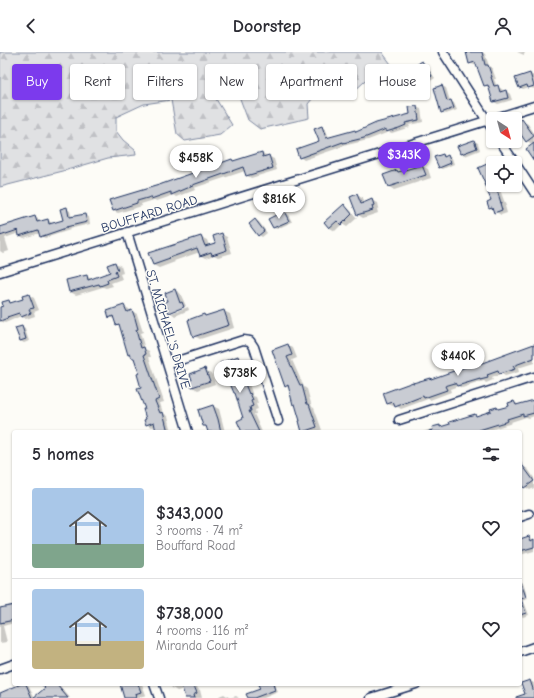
<!DOCTYPE html>
<html lang="en">
<head>
<meta charset="utf-8">
<style>
	body { margin:0; font-family:"Comic Neue",sans-serif; background:#f2f2f3; color:#2b2b33; height:100vh; display:flex; flex-direction:column; font-size:15px; white-space:nowrap }
	* { box-sizing:border-box; margin:0 }
	p { font-size:13px; color:#7c7c81 }
	.icon { flex:none; width:22px; height:22px; fill:none; stroke:currentColor; stroke-width:2; stroke-linecap:round; stroke-linejoin:round }
	.map { position:relative; flex:1; overflow:hidden }
	.details { position:absolute; left:12px; top:378px; width:510px; height:256px; display:flex; flex-direction:column; background:#fff; border-radius:4px; box-shadow:0 1px 3px #0004 }
	.details>* { flex:none }
	.top-card { position:absolute; left:12px; top:12px; width:510px; height:36px; display:flex; gap:8px }
	.needle { width:26px; rotate:144deg }
	.controls { position:absolute; left:486px; top:60px; display:grid; gap:8px }
	.controls a { display:grid; place-items:center; width:36px; height:36px; border-radius:4px; background:#fff; box-shadow:0 1px 3px #0004; font-size:20px }
	.price { position:absolute; translate:-50% -34px; padding:0 9px; border-radius:14px; background:#fff; color:#222; font-size:13px; line-height:26px; filter:drop-shadow(0 1px 2px #0008) }
	.price::after { content:''; position:absolute; left:50%; top:24px; width:12px; height:9px; margin-left:-6px; background:inherit; clip-path:polygon(0 0,100% 0,50% 100%) }
	.price.current { background:#7c3aed; color:#fff }
	ul { padding:0; list-style:none }
	li { display:flex; align-items:center; gap:12px; height:100px; padding:0 20px }
	li+li { border-top:1px solid #e1e1e2 }
	li span { display:grid; place-items:center; flex:none; width:112px; height:80px; border-radius:4px; color:#555 }
	li>.icon { margin-inline-start:auto }
	span .icon { width:48px; height:48px; fill:#fffc; stroke-width:1 }
	li b { font-size:17px }
	h2 { display:flex; justify-content:space-between; align-items:center; height:48px; padding:0 20px; font-size:17px }
	.tag { padding:0 14px; border-radius:4px; background:#fff; box-shadow:0 1px 3px #0004; font-size:14px; line-height:36px }
	.tag.current { background:#7c3aed; color:#fff }
	header { display:flex; justify-content:space-between; align-items:center; height:52px; padding:0 20px; background:#fff; font-size:18px; font-weight:700 }
	.map>svg:first-child { display:block }
	.forest { fill:url(#forest-firs); stroke:#7e88a0 }
	.shadow { fill:#0003 }
	.building { fill:#c9ccd3; stroke:#1b2f5e }
	.lines { fill:none; stroke-linecap:round; stroke-linejoin:round }
	.minor-casing { stroke:#1b2f5e; stroke-width:11 }
	.minor { stroke:#fdfcf7; stroke-width:8 }
	.labels { text-anchor:middle; stroke-width:3; stroke-linejoin:round; paint-order:stroke }
	.street-label { font-size:13px; fill:#1b2f5e; stroke:#fdfcf7 }
</style>
</head>
<body>
<header><svg class="icon" aria-label="back" viewBox="0 0 24 24"><path d="M15 5l-7 7 7 7"/></svg>Doorstep<svg class="icon" aria-label="person" viewBox="0 0 24 24"><circle cx="12" cy="8" r="4"/><path d="M4 21q1-7 8-7t8 7"/></svg></header>
<div class="map">
<svg width="534" height="646" viewBox="0 0 534 646">
	<defs>
		<pattern id="forest-firs" width="22" height="20" patternUnits="userSpaceOnUse"><rect width="22" height="20" fill="#e0e1e3"/><path d="M5 1l3.5 6h-7zM16 11l3.5 6h-7z" fill="#c0c1c5"/></pattern>
	</defs>
	<rect width="100%" height="100%" fill="#fdfcf7"/>
	<filter id="ink" filterUnits="userSpaceOnUse"><feTurbulence type="fractalNoise" baseFrequency=".025" numOctaves="2"/><feDisplacementMap in="SourceGraphic" scale="8" xChannelSelector="R" yChannelSelector="G"/><feConvolveMatrix kernelMatrix="1 2 1 2 8 2 1 2 1" color-interpolation-filters="sRGB"/></filter>
	<g filter="url(#ink)">
		<path class="forest" d="M0,0H382L414,43C392,40 392,36 376,23L364,30L351,42H316L308,52L309,66L260,77L248,68L236,36L220,33L211,39L232,73L220,83L185,89L177,82L171,48L144,52L116,65V79L123,88L135,98L136,103L108,106L67,118L0,135Z"/>
		<path class="shadow" d="M467,0H482L485,2L489,14L492,16L496,27H494L497,35L502,37L503,40L506,39L510,42L512,48L498,52L494,50L490,36L485,33L477,13H474L470,11Z
			M517,0H525L524,3Z
			M422,11L426,13L435,26L429,30L425,28Z
			M530,22L534,24V37L529,35L523,37L520,35L517,27Z
			M442,34L446,36L450,49L454,51L457,58L446,62L442,60Z
			M416,55L421,57L423,70L409,73L410,75L392,81L389,80L368,88L347,93L304,108L300,105L320,90L322,75L326,78L329,86L355,79L357,80L411,62Z
			M522,69L528,72L534,81V91L532,92L527,89L516,73Z
			M474,89L478,91L480,98L465,104L461,102Z
			M262,101L274,107L277,118L251,126L246,123L245,119L194,136L195,138L177,145L174,143L157,149L154,148L141,152L142,154L118,161L113,159L110,148Z
			M443,103L452,106L454,112L443,117L439,115Z
			M487,113L492,116L493,133H500L501,135H499L506,154H505L507,161L501,163L490,156L492,149Z
			M422,114L428,117L431,126L394,138L388,134L397,119L401,121Z
			M357,143L362,146L364,151L372,148L378,151L379,156L377,157L378,161L363,166L358,163Z
			M344,154L349,157L357,166L347,175L342,172L335,179L330,176L325,170Z
			M67,157L70,159L72,166L85,163L89,165L90,172L69,177L70,178L45,186L41,184L40,181L24,186L20,184L19,181L5,186L9,199L3,201L0,199V176L35,165L38,167L40,170L47,168L51,170L52,172L64,169Z
			M284,160L288,162L292,170L277,177L274,176Z
			M255,168L259,170L267,181L262,185L259,183Z
			M221,182L227,185L232,201L218,205L214,203L206,206L201,203L200,200L174,209L175,210L159,216L153,213L149,202L201,185L207,188L209,194L216,191Z
			M115,211L121,214L123,221L120,222L122,227L111,231L113,234L106,236L103,235L76,243L70,240L86,224L92,227L111,221Z
			M175,238L180,241L186,254L172,259V261L188,255L189,258L175,264L170,260L169,250Z
			M29,243L34,246L39,258L34,260L35,264L26,267L21,264L5,271L0,269V256L5,254L9,249L12,252L24,247Z
			M124,254L129,257L130,260L132,259L137,262L143,280L140,281L145,297L149,299L151,305H149L164,350L160,351L163,361L168,364L172,380H158L156,374L152,375L146,372L147,367L140,322L135,307L129,302L120,273L117,272L116,268L110,265Z
			M224,259L230,262L234,276L200,287L194,284L204,263L206,264Z
			M22,275L25,277L29,289L24,291L20,289Z
			M288,293L293,296L297,306L292,308L304,335L307,337L312,355L314,356L322,378L316,380L303,379L302,369L297,354L294,353L290,337L286,334L273,299Z
			M534,293V311L518,316L519,320L505,324L502,322L492,326L493,328L486,331L484,329L462,336L458,334L450,337L451,340L430,348L428,347L401,357L395,353L393,354L388,352L413,331L415,332L433,328L469,315L473,311L477,314Z
			M238,305L243,308L245,314L241,315L245,325L247,326L253,344L256,345L258,351L256,352L258,357L255,358L256,362H254L262,380H243L244,367L236,341L229,326L226,324Z
			M205,318L211,321L215,332L198,338L192,335Z
			M534,349V364L529,366L526,365L511,370L512,371L484,380H423L440,374L443,376L475,363L478,364L492,360L497,356L500,358L510,354L514,350L519,353Z
			M213,354L219,357L225,380H209L208,376L204,374Z
			M522,414L528,417L534,426V436L530,438L525,435L520,429V416Z
			M529,485L534,488V499L520,503V488Z
			M520,529L523,531L528,547L521,549L520,548Z
			M522,550L525,552L529,563L523,565L520,563V551Z
			M14,554V571L3,574L7,590L0,591V555L3,556Z
			M530,629L534,631V646H516L526,643Z
			M24,632L29,634L35,646L46,636L43,632H58L70,646H0V641H2Z
			M120,632H142L146,643L140,645V646H125Z
			M170,632H196L198,637L200,638L202,646H186L184,637L177,639L172,636Z
			M259,632H274L275,633L278,640L264,646H249L261,637Z
			M224,642L230,646L236,644L239,646H220L219,644Z"/>
		<path class="building" d="M466,0H482L485,13H488L492,25H491L494,34L498,33L500,40L506,38L508,46L493,50L488,33L484,34L475,10L469,12Z
			M422,9L432,24L425,29L415,14Z
			M530,21L534,34L528,36L527,33L519,36L515,26Z
			M442,33L447,49L451,48L454,56L441,61L434,36Z
			M417,54L419,68L405,71L406,73L399,76L386,80V77L364,86L343,91V90L299,106L296,97L319,89L314,77L322,74L326,86L355,78L356,80L376,71L410,62L409,55Z
			M522,67L534,84L526,90L515,74Z
			M474,88L477,96L461,102L457,94Z
			M534,91V109L526,97Z
			M262,100L263,105L269,103L273,116L246,124L243,115L190,134V135L171,143V140L151,147V145L137,149V151L113,159L109,148L159,133L232,107L233,109Z
			M443,102L444,105L448,103L451,111L439,116L434,105Z
			M487,112L493,125V140L497,138L501,151H500L502,158L494,161L492,155L489,156L487,150L491,148L488,141H489L478,116Z
			M422,113L426,123L388,135L383,123L397,118L398,120Z
			M357,142L361,152L372,147L374,153L372,154L373,158L357,163L350,145Z
			M344,152L352,162L341,173L337,169L329,176L324,170Z
			M67,155L69,165L85,162L87,170L66,175V176L40,185L38,178L19,184L18,178L0,184V175L35,164L37,170L48,167L49,172L63,168L60,157Z
			M284,159L289,169L273,176L268,167Z
			M255,167L264,179L258,184L249,172Z
			M222,181L227,198L212,203L211,200L200,204L197,196L169,206L170,207L153,213L148,201L201,184L205,194L215,191L213,184Z
			M115,210L118,218L115,219L117,224L107,228L108,231L100,234L99,232L69,240L66,228L87,223L88,228L110,220L107,213Z
			M175,237L180,251L182,250L184,255L169,261L165,250L168,249L165,241Z
			M29,242L34,256L29,257L31,261L21,265L19,261L7,265L8,266L0,269V255L3,254L2,250L9,248L10,251L23,247L22,244Z
			M124,253L127,260L132,258L135,266L138,277L136,278L141,296L144,295L146,302L144,303L159,347L155,349L160,361L163,360L168,380H156L154,370L146,373L144,368L146,367L143,357H145L137,337L141,336L137,322L139,321L134,306H132L130,302L128,303L119,272L116,273L113,264L109,266L107,259Z
			M224,258L229,273L193,285L188,268L204,262L205,264Z
			M22,274L26,287L20,289L15,276Z
			M288,292L292,303L287,305L300,333H302L307,352H309L317,375L302,380L299,369H300L295,352L293,353L288,333L285,335L272,298Z
			M534,292V306L513,314L515,317L499,322L498,319L487,323L488,326L480,328V327L457,334L455,331L445,334L447,338L424,346L423,344L395,355L393,350L387,352L383,341L413,330V331L430,326L431,327L468,314V312L473,310L474,314Z
			M238,304L240,311L236,312L240,323L241,322L249,342L250,341L253,348L251,349L253,354L250,355L251,359H249L259,380H242L237,369L243,366L235,341H234L227,324L225,325L220,311Z
			M205,316L210,329L192,335L189,329L192,328L190,322Z
			M534,348V361L523,364V362L507,367L508,369L479,378L478,380H429V379L433,378L432,375L440,373V375L450,372L449,370L475,362L476,364L491,359L490,357L497,355L498,357L509,354L508,351L514,349L516,353Z
			M213,353L218,367L221,380H208L206,374H203L198,358Z
			M520,410L534,429L524,436L520,431Z
			M529,484L531,489L534,487V495L520,499V487Z
			M520,531H521L526,545L521,547L526,561L520,563Z
			M14,553V568L0,571V556Z
			M530,628L534,640V646H516V645L525,642L521,631Z
			M21,632H26L32,646H0V641Z
			M41,632H56L68,646H33L45,636Z
			M120,632H138L141,640L135,642L136,646H124Z
			M181,632H192L193,634H194L197,641L193,643L194,646H185Z
			M258,632H273L275,638L254,646H248L246,642L260,637Z"/>
		<g class="lines">
			<g class="minor-casing">
				<path id="minor" d="M443,0L493,78
					M500,89L515,111
					M515,111L534,140
					M127,180L188,380
					M0,220L534,54
					M168,312L243,288L250,289L254,295L278,369
					M399,368L534,325
					M520,465L529,462
					M520,600L534,595
					M0,617L14,612
					M154,632L159,646
					M371,646L416,632"/>
			</g>
			<use href="#minor" class="minor"/>
		</g>
	</g>
	<g class="labels">
		<g class="street-label">
			<text transform="translate(149 161) rotate(-17)" y="5">BOUFFARD ROAD</text>
			<text transform="translate(169 277) rotate(73)" y="5">ST. MICHAEL'S DRIVE</text>
		</g>
	</g>
</svg>
<div class="controls">
<a><svg class="needle" viewBox="-14 -14 28 28"><path d="M0-13l5 13h-10z" fill="#e53935"/><path d="M0 13l5-13h-10z" fill="#7c7c81"/></svg></a>
<a><svg class="icon" aria-label="locate" viewBox="0 0 24 24"><circle cx="12" cy="12" r="6"/><path d="M12 2v4M12 18v4M2 12h4M18 12h4"/></svg></a>
</div>
<b class="price current" style="left:404px;top:124px">$343K</b>
<b class="price" style="left:196px;top:127px">$458K</b>
<b class="price" style="left:279px;top:168px">$816K</b>
<b class="price" style="left:458px;top:325px">$440K</b>
<b class="price" style="left:240px;top:342px">$738K</b>
<div class="top-card">
<a class="tag current">Buy</a>
<a class="tag">Rent</a>
<a class="tag">Filters</a>
<a class="tag">New</a>
<a class="tag">Apartment</a>
<a class="tag">House</a>
</div>
<section class="details">
<h2>5 homes<svg class="icon" aria-label="filters" viewBox="0 0 24 24"><path d="M4 7h16M4 17h16"/><circle cx="9" cy="7" r="2"/><circle cx="15" cy="17" r="2"/></svg></h2>
<ul>
<li><span style="background:linear-gradient(#a9c7e8 70%,#7fa58c 0)"><svg class="icon" aria-label="home" viewBox="0 0 24 24"><path d="M3 11l9-7 9 7M6 9v11h12V9"/></svg></span><div><b>$343,000</b><p>3 rooms · 74 m²</p><p>Bouffard Road</p></div><svg class="icon" aria-label="heart" viewBox="0 0 24 24"><path d="M12 20l-8-8c-3-5 5-10 8-4 3-6 11-1 8 4z"/></svg></li>
<li><span style="background:linear-gradient(#a9c7e8 65%,#c2b280 0)"><svg class="icon" aria-label="home" viewBox="0 0 24 24"><path d="M3 11l9-7 9 7M6 9v11h12V9"/></svg></span><div><b>$738,000</b><p>4 rooms · 116 m²</p><p>Miranda Court</p></div><svg class="icon" aria-label="heart" viewBox="0 0 24 24"><path d="M12 20l-8-8c-3-5 5-10 8-4 3-6 11-1 8 4z"/></svg></li>
</ul>
</section>
</div>
</body>
</html>
